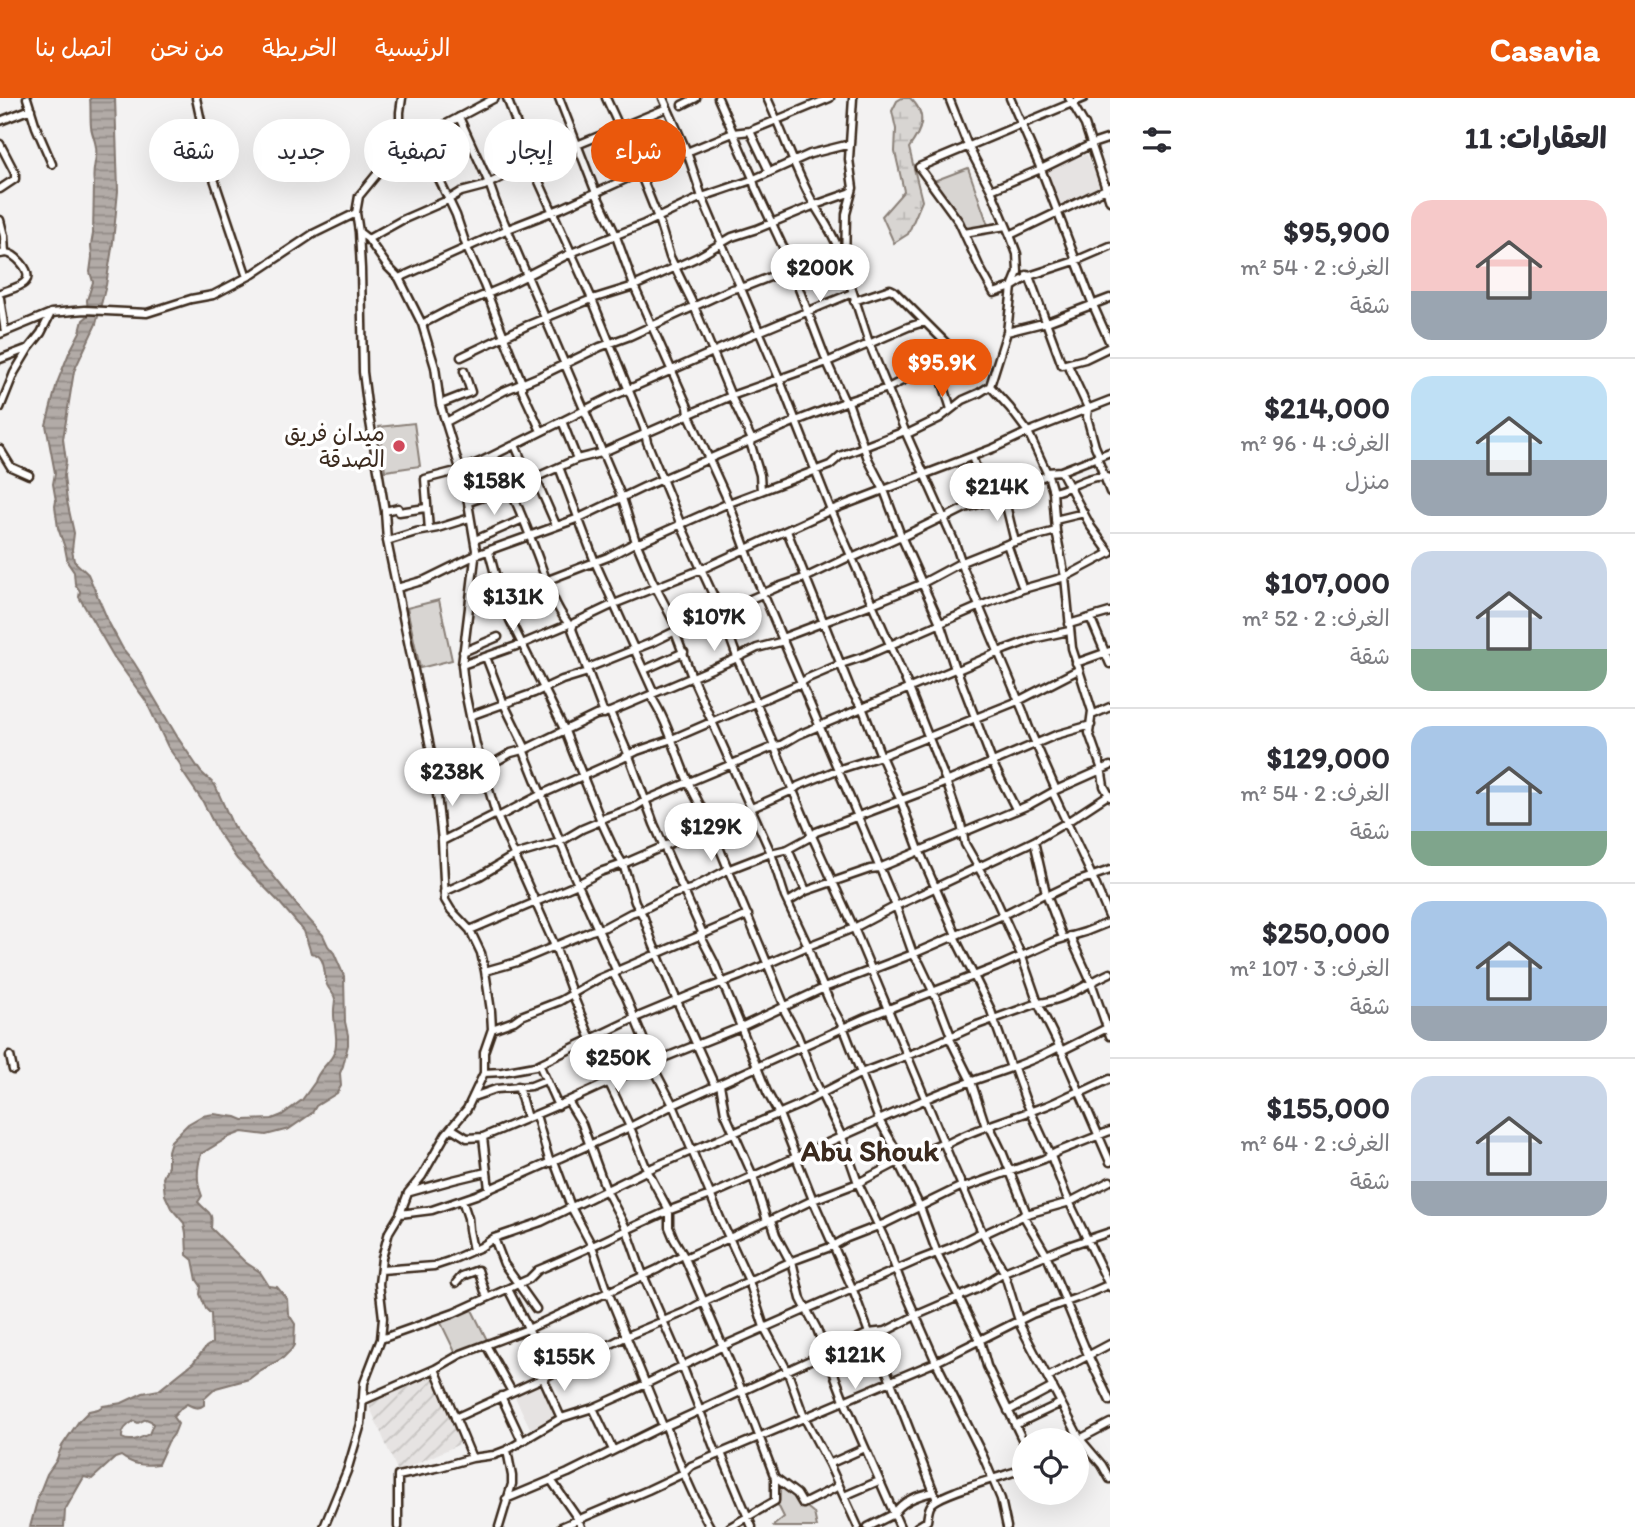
<!DOCTYPE html>
<html lang="ar">
<head>
<meta charset="utf-8">
<style>
	body { margin:0; font-family:Itim,"Playpen Sans Arabic",sans-serif; background:#f2f2f3; color:#2b2b33; direction:rtl; height:100vh; display:flex; flex-direction:column; font-size:26px; white-space:nowrap }
	* { box-sizing:border-box; margin:0 }
	p { font-size:23px; color:#7c7c81 }
	.icon { flex:none; width:38px; height:38px; fill:none; stroke:currentColor; stroke-width:2; stroke-linecap:round; stroke-linejoin:round }
	.map { position:relative; flex:1; overflow:hidden; direction:ltr }
	.drawer { display:flex; flex-direction:column; background:#fff; width:525px }
	.drawer>* { flex:none }
	.top-card { position:absolute; left:21px; top:21px; width:665px; height:63px; direction:rtl; display:flex; gap:14px }
	.controls { position:absolute; left:1012px; top:1330px; display:grid; gap:14px }
	.controls a { display:grid; place-items:center; width:77px; height:77px; border-radius:50%; background:#fff; box-shadow:0 7px 28px #0002; font-size:35px }
	.price { position:absolute; translate:-50% -60px; padding:0 16px; border-radius:24px; background:#fff; color:#222; font-size:23px; line-height:46px; filter:drop-shadow(0 2px 4px #0008) }
	.price::after { content:''; position:absolute; left:50%; top:42px; width:21px; height:16px; margin-left:-10px; background:inherit; clip-path:polygon(0 0,100% 0,50% 100%) }
	.price.current { background:#ea580c; color:#fff }
	ul { padding:0; list-style:none }
	li { display:flex; align-items:center; gap:21px; height:175px; padding:0 28px }
	li+li { border-top:2px solid #e1e1e2 }
	li span { display:grid; place-items:center; flex:none; width:196px; height:140px; border-radius:21px; color:#555 }
	li>.icon { margin-inline-start:auto }
	span .icon { width:84px; height:84px; fill:#fffc; stroke-width:1 }
	li b { font-size:30px }
	h2 { display:flex; justify-content:space-between; align-items:center; height:84px; padding:0 28px; font-size:30px }
	.tag { padding:0 24px; border-radius:32px; background:#fff; box-shadow:0 7px 28px #0002; font-size:24px; line-height:63px }
	.tag.current { background:#ea580c; color:#fff }
	header { display:flex; align-items:center; gap:42px; box-sizing:border-box; height:98px; padding:0 35px; background:#ea580c; color:#fff }
	header strong { font-size:33px }
	nav { display:flex; gap:38px; margin-inline-start:auto; font-size:24px }
	main { display:flex; flex:1; min-height:0 }
	.map>svg:first-child { display:block }
	.built { fill:#e6e3e2 }
	.industrial { fill:url(#industrial-furrows) }
	.green { fill:#d8d5d2; stroke:#8a8078; stroke-width:2 }
	.wetland { fill:url(#wetland-marsh); stroke:#8a8078; stroke-width:2 }
	.water { fill:url(#water-rules); stroke:#827770; stroke-width:2; fill-rule:evenodd }
	.lines { fill:none; stroke-linecap:round; stroke-linejoin:round }
	.minor-casing { stroke:#3b2a1e; stroke-width:11 }
	.minor { stroke:#fff; stroke-width:6 }
	.poi-dot { fill:#d1495b; stroke:#fff; stroke-width:2.5 }
	.labels { text-anchor:middle; stroke-width:7; stroke-linejoin:round; paint-order:stroke }
	.poi-label { font-size:23px; fill:#3b2a1e; stroke:#fff; text-anchor:end }
	.district-label { font-size:30px; font-weight:bold; fill:#3b2a1e; stroke:#fff }
</style>
</head>
<body>
<header>
<strong>Casavia</strong>
<nav><a>الرئيسية</a><a>الخريطة</a><a>من نحن</a><a>اتصل بنا</a></nav>
</header>
<main>
<section class="drawer">
<h2>العقارات: 11<svg class="icon" aria-label="filters" viewBox="0 0 24 24"><path d="M4 7h16M4 17h16"/><circle cx="9" cy="7" r="2"/><circle cx="15" cy="17" r="2"/></svg></h2>
<ul>
<li><span style="background:linear-gradient(#f6c9c9 65%,#9aa5b1 0)"><svg class="icon" aria-label="home" viewBox="0 0 24 24"><path d="M3 11l9-7 9 7M6 9v11h12V9"/></svg></span><div><b>$95,900</b><p>الغرف: 2 · 54 m²</p><p>شقة</p></div></li>
<li><span style="background:linear-gradient(#bfe0f5 60%,#9aa5b1 0)"><svg class="icon" aria-label="home" viewBox="0 0 24 24"><path d="M3 11l9-7 9 7M6 9v11h12V9"/></svg></span><div><b>$214,000</b><p>الغرف: 4 · 96 m²</p><p>منزل</p></div></li>
<li><span style="background:linear-gradient(#c9d6e8 70%,#7fa58c 0)"><svg class="icon" aria-label="home" viewBox="0 0 24 24"><path d="M3 11l9-7 9 7M6 9v11h12V9"/></svg></span><div><b>$107,000</b><p>الغرف: 2 · 52 m²</p><p>شقة</p></div></li>
<li><span style="background:linear-gradient(#a9c7e8 75%,#7fa58c 0)"><svg class="icon" aria-label="home" viewBox="0 0 24 24"><path d="M3 11l9-7 9 7M6 9v11h12V9"/></svg></span><div><b>$129,000</b><p>الغرف: 2 · 54 m²</p><p>شقة</p></div></li>
<li><span style="background:linear-gradient(#a9c7e8 75%,#9aa5b1 0)"><svg class="icon" aria-label="home" viewBox="0 0 24 24"><path d="M3 11l9-7 9 7M6 9v11h12V9"/></svg></span><div><b>$250,000</b><p>الغرف: 3 · 107 m²</p><p>شقة</p></div></li>
<li><span style="background:linear-gradient(#c9d6e8 75%,#9aa5b1 0)"><svg class="icon" aria-label="home" viewBox="0 0 24 24"><path d="M3 11l9-7 9 7M6 9v11h12V9"/></svg></span><div><b>$155,000</b><p>الغرف: 2 · 64 m²</p><p>شقة</p></div></li>
</ul>
</section>
<div class="map">
<svg width="1110" height="1429" viewBox="0 0 1110 1429">
	<defs>
		<pattern id="industrial-furrows" width="10" height="10" patternUnits="userSpaceOnUse" patternTransform="scale(1.75)"><rect width="10" height="10" fill="#e6e3e2"/><path d="M-1 1l2-2M0 10L10 0M9 11l2-2" fill="none" stroke="#c6c3c1"/></pattern>
		<pattern id="wetland-marsh" width="20" height="14" patternUnits="userSpaceOnUse" patternTransform="scale(1.75)"><rect width="20" height="14" fill="#d8d5d2"/><path d="M1 5h8M5 5V1M11 12h8M15 12V8" fill="none" stroke="#bab7b4"/></pattern>
		<pattern id="water-rules" width="6" height="5" patternUnits="userSpaceOnUse" patternTransform="scale(1.75)"><rect width="6" height="5" fill="#b2aba7"/><path d="M0 2.5h6" fill="none" stroke="#928b87"/></pattern>
	</defs>
	<rect width="100%" height="100%" fill="#f3f2f2"/>
	<filter id="ink" filterUnits="userSpaceOnUse"><feTurbulence type="fractalNoise" baseFrequency=".0143" numOctaves="2"/><feDisplacementMap in="SourceGraphic" scale="14" xChannelSelector="R" yChannelSelector="G"/><feConvolveMatrix kernelMatrix="1 2 1 2 8 2 1 2 1" color-interpolation-filters="sRGB"/></filter>
	<g filter="url(#ink)">
		<path class="built" d="M1087,56L1101,89L1059,107L1045,73Z
			M541,1284L558,1319L531,1332L514,1297Z"/>
		<path class="industrial" d="M431,1275L462,1345L398,1374L367,1303Z"/>
		<path class="green" d="M968,70L988,127L965,132L926,86Z
			M414,325L420,368L385,373L379,329Z
			M439,502L452,562L420,570L407,510Z
			M471,1210L488,1244L456,1256L440,1223Z
			M780,1387L814,1415L817,1429H774L773,1428L784,1419L777,1405Z"/>
		<path class="wetland" d="M902,0H910C929,17 921,33 909,50L922,103L908,136L894,145L882,118L904,93L895,54L896,31L892,13L897,3Z"/>
		<path class="water" d="M90,0H115L118,93L113,144L106,187L96,226L74,273L63,341L66,363L64,378L67,403L74,435L72,452L74,463L88,476L109,525L123,551L133,563L143,579L146,586L178,640L201,674L215,687L233,728L304,816L323,837L328,848L334,855L344,878L345,924L348,937V947L343,968L340,975L341,988L337,995L316,1008L312,1015L289,1031L266,1037L242,1034L229,1039L201,1056C197,1071 196,1083 202,1098L198,1104C209,1117 213,1111 211,1130L245,1164L260,1174L269,1188L277,1189L287,1201L288,1215L295,1226L294,1247L291,1252L283,1260L261,1272L249,1281L216,1290L204,1301V1307C198,1312 193,1309 187,1306L181,1310L173,1319L178,1326L174,1336L168,1344L158,1366C143,1368 133,1367 121,1358L115,1360L92,1381L84,1379L65,1412L64,1429H30L39,1396L47,1376L56,1363L62,1348L79,1323L89,1313L98,1311L103,1308L122,1305L143,1295L159,1292L193,1265L206,1249L212,1245L211,1216L206,1211L200,1196L201,1188L197,1182L193,1162L187,1157L186,1135L184,1125L171,1110L165,1097L163,1080L168,1068V1053L171,1043L188,1026L202,1018L214,1016L236,1019L243,1022L272,1021L282,1017L302,1002L315,984C318,972 328,967 333,957C340,944 333,926 334,912C334,909 335,904 335,901C334,895 329,892 327,887C323,875 327,857 311,855L304,833L279,804L237,761L218,734L203,704L182,673L180,666L168,649L146,603L114,559L79,499L80,493L75,486L74,474L68,465L65,450L58,430L55,408L56,403L53,386L55,375L46,327L57,285L69,255L80,234L83,222L88,218L87,202L93,184L90,174L92,159L91,147L93,136L94,85C92,75 95,67 96,57C98,47 92,38 91,29C90,19 91,10 90,0ZM146,1321L151,1323L153,1326L149,1336C140,1340 131,1345 122,1340C121,1332 127,1327 134,1323L138,1325Z"/>
		<g class="lines">
			<g class="minor-casing">
				<path id="minor" d="M27,0L36,29L52,66
					M196,0L212,75L247,179
					M507,0L532,68L592,201L644,330L647,344L681,427L720,512L737,559L812,738L854,830L955,1072L982,1134L1004,1174L1021,1229L1080,1341L1102,1367L1110,1381
					M559,0L596,95L614,133L634,188L688,309L689,317L729,405L756,479L896,808L913,856L920,866L938,904L951,938
					M606,0L618,26L637,76
					M663,0L687,54L702,99L779,280L831,412L909,590L946,683L961,726L965,746L993,795L1022,859L1038,905L1065,960L1110,1064
					M718,0L752,78L755,89L783,149L827,264L845,304
					M767,0C782,32 793,66 809,97C818,115 831,131 838,150
					M853,0L849,61L853,90L846,116L845,170L869,245L905,333L955,445L964,472L1023,613L1029,630L1056,692
					M1010,0L1041,71L1093,207L1110,245
					M1069,0L1085,27L1110,103
					M1084,0L919,69L959,124L980,170L994,195L1012,189L1029,178L1075,163L1110,148
					M682,7L696,0
					M459,19L489,85L496,105L622,400L636,444L652,482L678,532
					M0,23L31,11
					M750,33L769,73
					M419,39L456,117L467,150L484,187L522,285V292L541,333
					M0,46L15,75V81L0,91
					M400,52V14L402,0
					M672,60L666,35L676,30
					M640,75L658,120L670,159L694,208L731,298L752,342L751,347L760,377L761,393
					M991,92L1041,71L1092,46L1110,40
					M0,122L4,138L5,155
					M359,134L368,141L388,169L399,180L422,226L435,269L440,306L465,387L476,452L462,567L465,594L476,647L496,716L555,848L572,895L609,985L630,1029L648,1074L669,1113V1129L674,1141L685,1160L742,1293L775,1380V1403L730,1429
					M964,135L1006,128
					M1010,137L1110,89
					M368,141L402,122L448,102L461,94L484,88L512,74L532,68L560,54L667,10
					M0,156C2,156 4,155 6,155C15,156 30,171 27,181C24,189 7,192 0,195
					M1027,177L1029,178L1062,267L1085,261L1110,249
					M399,180L508,131L562,110L672,60L733,35L750,33L830,0
					M0,200L5,234
					M422,226L449,212L506,188L571,155L644,126L702,99L752,82L810,56L850,46
					M1007,234L1047,224L1110,200
					M0,236L51,215L85,212L147,215L191,201L213,197L253,176L313,136L356,115
					M461,259L528,227L592,201L634,188L698,159L732,139L757,131L815,107L852,94
					M0,261L29,250
					M937,266L951,311
					M1068,267L1088,310L1087,319L1095,348L1099,357
					M990,288L1010,310L1028,334L1048,377L1053,394L1056,433L1065,479L1072,550L1092,613L1089,635L1101,669L1104,688L1110,699
					M848,304L868,361L884,392L901,438L940,525L955,571L958,575L993,666L1016,711
					M440,306L471,294L464,273
					M0,310L14,275L29,250L41,235L51,215
					M562,323L577,361
					M446,324L504,293L540,278L600,249L630,238L732,191L747,188L845,149
					M907,336L940,320L963,302L979,295L990,288L1007,234L1012,189L1018,174L1017,156L1010,137L991,92L968,48L949,0
					M515,347L530,382
					M0,351L11,369L29,377
					M493,358C510,389 524,421 536,454C545,477 552,505 568,525
					M972,359L989,403
					M1097,359L1110,394
					M559,369L595,464L654,595
					M1061,373L1110,354
					M1047,374L1061,373L1091,429L1110,455
					M535,379L556,427
					M1053,394C1072,391 1090,374 1110,380
					M1004,399L1015,444
					M469,404L530,382L577,361L601,355L731,298L827,264L908,229L924,224
					M385,413L398,410L399,414L426,410
					M1055,422L1084,415
					M429,432L425,381L460,372L482,363L611,299L749,238L852,195
					M787,433L851,592L864,614L881,658L901,703L919,752L956,837
					M475,442L523,421
					M387,443L416,434L438,430L470,420
					M1007,446L1023,491
					M489,454L501,498L510,522L565,633L573,654L601,723L614,751L623,766L635,804L644,820L653,846L677,903L715,988
					M852,460L901,438H904L943,419H947L965,410L1004,399L1016,393L1031,383L1048,377
					M548,482L608,459L636,444H641L729,405L830,367L840,358L905,333
					M397,490L425,482L476,457L579,420L644,389L796,323L845,304L888,290L953,257L952,251L894,193L890,191L854,203
					M469,508L527,490L547,481
					M1091,521L1110,566
					M1069,526L1110,514
					M675,534L692,579L771,755L785,799L808,848L815,870L831,907L844,931L879,1022L902,1062
					M782,540L872,506L921,486L962,464L1007,446L1056,433
					M463,554L498,539
					M486,559L504,606L526,651
					M1076,565L1110,553
					M462,567L522,546L567,527
					M588,570L653,544L722,510L746,503L778,489L807,479L851,458
					M644,572L684,554
					M650,597C667,622 675,653 687,681C694,697 704,713 711,729C735,789 761,849 785,909
					M610,614L629,658L654,726L703,836
					M604,616L572,531L574,525L614,506L702,471L831,412L994,350L1028,334L1110,302
					M1092,617L1110,609
					M470,618L534,595L562,582L588,574
					M523,651L572,773L617,874
					M436,685L483,671L511,655L526,651L596,617L610,614L735,561L757,550L784,543
					M1053,695L1092,778L1110,821
					M498,719L542,696L621,661L637,653L672,641L799,586L808,580L841,566L865,558L980,508L1023,491L1065,479L1110,455
					M601,721L633,710L646,702L775,648L781,647L798,637L955,571H960L1006,551L1033,541L1069,533
					M442,743L496,716
					M1034,743L1046,795L1063,840
					M788,751L806,793
					M444,794L480,778L515,757L560,744L582,731L601,723
					M1047,798L1076,784L1110,772
					M788,804L806,793L870,771L879,770L1031,706L1056,692L1110,668
					M470,832L578,786L600,774L623,766L793,692L798,688L837,672L881,658L1018,603L1078,572
					M700,837L714,864L741,929L767,994L779,1016L813,1102L853,1192L869,1235L882,1261L937,1402
					M954,838L990,910L1011,970
					M1070,838L1091,884L1110,938
					M485,873L517,864L591,833L605,829L631,815L641,812L673,796L691,791L727,772L771,755L788,751L812,738L816,734L925,693L1056,637L1091,627
					M613,875L626,899L643,940L651,965L673,1007L720,1120L749,1183L764,1229L787,1272L804,1319L829,1366L858,1429
					M783,910L797,936L816,985L842,1039L858,1085L886,1144L900,1182L936,1264L983,1358L1001,1401L1007,1429
					M492,931L514,923L521,918L560,903L598,881L748,817
					M949,939L971,983L986,1029
					M1061,953L1109,929
					M10,958L13,972
					M539,966L558,1008
					M1014,970L1025,1001L1051,1058L1066,1097L1110,1189
					M484,975L502,974L535,968L635,920L700,893L740,878L808,848L854,830L896,808L1034,743L1067,724L1108,697
					M720,986L725,1015L753,1078L767,1123
					M518,988L527,1020
					M1080,995L1110,981
					M473,999L496,991L531,988L546,982
					M568,1003L582,1026L606,1092L627,1132L643,1177L681,1264L717,1357
					M536,1017L550,1065
					M989,1027L1003,1056L1027,1116
					M451,1030L467,1040L483,1039L568,1003L651,965L741,929L824,890L913,856L1003,817L1046,795
					M483,1039L489,1091
					M945,1047C976,1030 1010,1021 1043,1009C1055,1005 1067,998 1079,993
					M554,1063L571,1109L592,1148L608,1194L663,1328
					M898,1064L920,1109L937,1155L980,1242L987,1268L1024,1345
					M963,1090L1044,1061L1057,1054L1110,1033
					M410,1094L453,1082L486,1074
					M462,1102L468,1120L469,1132L473,1152
					M400,1116L432,1112L476,1097L630,1029L673,1007L865,920L997,869L1055,843L1085,834L1110,824
					M1023,1117L1046,1156L1088,1257L1110,1303
					M771,1122L776,1137L791,1165
					M984,1136L1027,1116L1070,1104L1110,1083
					M494,1140L504,1166L536,1211
					M685,1160L767,1123L771,1122L813,1102L858,1085L902,1062L944,1044
					M792,1163L801,1201L817,1231L844,1302L900,1429
					M381,1172L434,1168L449,1163L481,1149L494,1140L541,1124L654,1069L799,1007L861,975L919,953L977,927L1038,905C1066,903 1085,886 1110,875
					M456,1185L462,1178L478,1172L487,1200
					M508,1191L551,1275
					M381,1241L454,1215L529,1181L538,1172C582,1154 625,1132 668,1113C683,1107 698,1102 713,1096C784,1065 855,1032 926,1001C969,981 1017,972 1059,949
					M486,1247L512,1294
					M435,1271L472,1360
					M1048,1279L1110,1246
					M543,1280L561,1320
					M501,1298L522,1343
					M362,1303L435,1271L461,1256L528,1231L658,1171L675,1161L683,1157
					M593,1310L613,1352
					M1008,1313L1053,1289
					M455,1320L543,1280L627,1238L685,1214L705,1203L792,1163L833,1148L847,1140L886,1125L962,1088
					M1015,1327L1061,1305
					M666,1328C678,1363 692,1397 710,1429
					M1078,1342L1110,1325
					M721,1355L752,1429
					M829,1366L865,1350
					M776,1380L797,1396L803,1406L839,1388
					M551,1382L578,1421L581,1429
					M844,1398L879,1383
					M506,1401L568,1375L663,1328H666L869,1235L886,1233L917,1217L977,1191L1004,1174L1068,1148L1110,1134
					M324,1429L347,1373L361,1326L364,1285L381,1241L383,1220L379,1186L382,1160L389,1134L400,1116L408,1095L422,1078L446,1036L467,1011L484,975V954L492,931L491,913L485,873L481,855L470,832L451,812L445,802L442,743L434,668L387,443L385,413L367,306L363,274L361,171L359,134L356,115L359,98L382,70L407,47L495,0
					M398,1429V1378L440,1369L472,1360L494,1357L507,1352L561,1320L593,1310L625,1296L723,1248L916,1163L950,1150L982,1134
					M499,1429L512,1386V1378L507,1352
					M561,1429L648,1392L684,1375L691,1368L721,1355L936,1264L1032,1216L1085,1197L1110,1186
					M868,1429L894,1416C902,1402 919,1397 934,1394
					M917,1429L927,1423C928,1418 928,1411 931,1407C938,1395 1007,1378 1024,1370"/>
			</g>
			<use href="#minor" class="minor"/>
		</g>
	</g>
	<circle class="poi-dot" cx="399" cy="348" r="7"/>
	<g class="labels">
		<g class="poi-label">
			<text x="385" y="343">ميدان فريق<tspan x="385" dy="26">الصدقة</tspan></text>
		</g>
		<g class="district-label">
			<text x="870" y="1063">Abu Shouk</text>
		</g>
	</g>
</svg>
<div class="controls">
<a><svg class="icon" aria-label="locate" viewBox="0 0 24 24"><circle cx="12" cy="12" r="6"/><path d="M12 2v4M12 18v4M2 12h4M18 12h4"/></svg></a>
</div>
<b class="price" style="left:820px;top:206px">$200K</b>
<b class="price current" style="left:942px;top:301px">$95.9K</b>
<b class="price" style="left:494px;top:419px">$158K</b>
<b class="price" style="left:997px;top:425px">$214K</b>
<b class="price" style="left:513px;top:535px">$131K</b>
<b class="price" style="left:714px;top:555px">$107K</b>
<b class="price" style="left:452px;top:710px">$238K</b>
<b class="price" style="left:711px;top:765px">$129K</b>
<b class="price" style="left:618px;top:996px">$250K</b>
<b class="price" style="left:855px;top:1293px">$121K</b>
<b class="price" style="left:564px;top:1295px">$155K</b>
<div class="top-card">
<a class="tag current">شراء</a>
<a class="tag">إيجار</a>
<a class="tag">تصفية</a>
<a class="tag">جديد</a>
<a class="tag">شقة</a>
</div>
</div>
</main>
</body>
</html>
